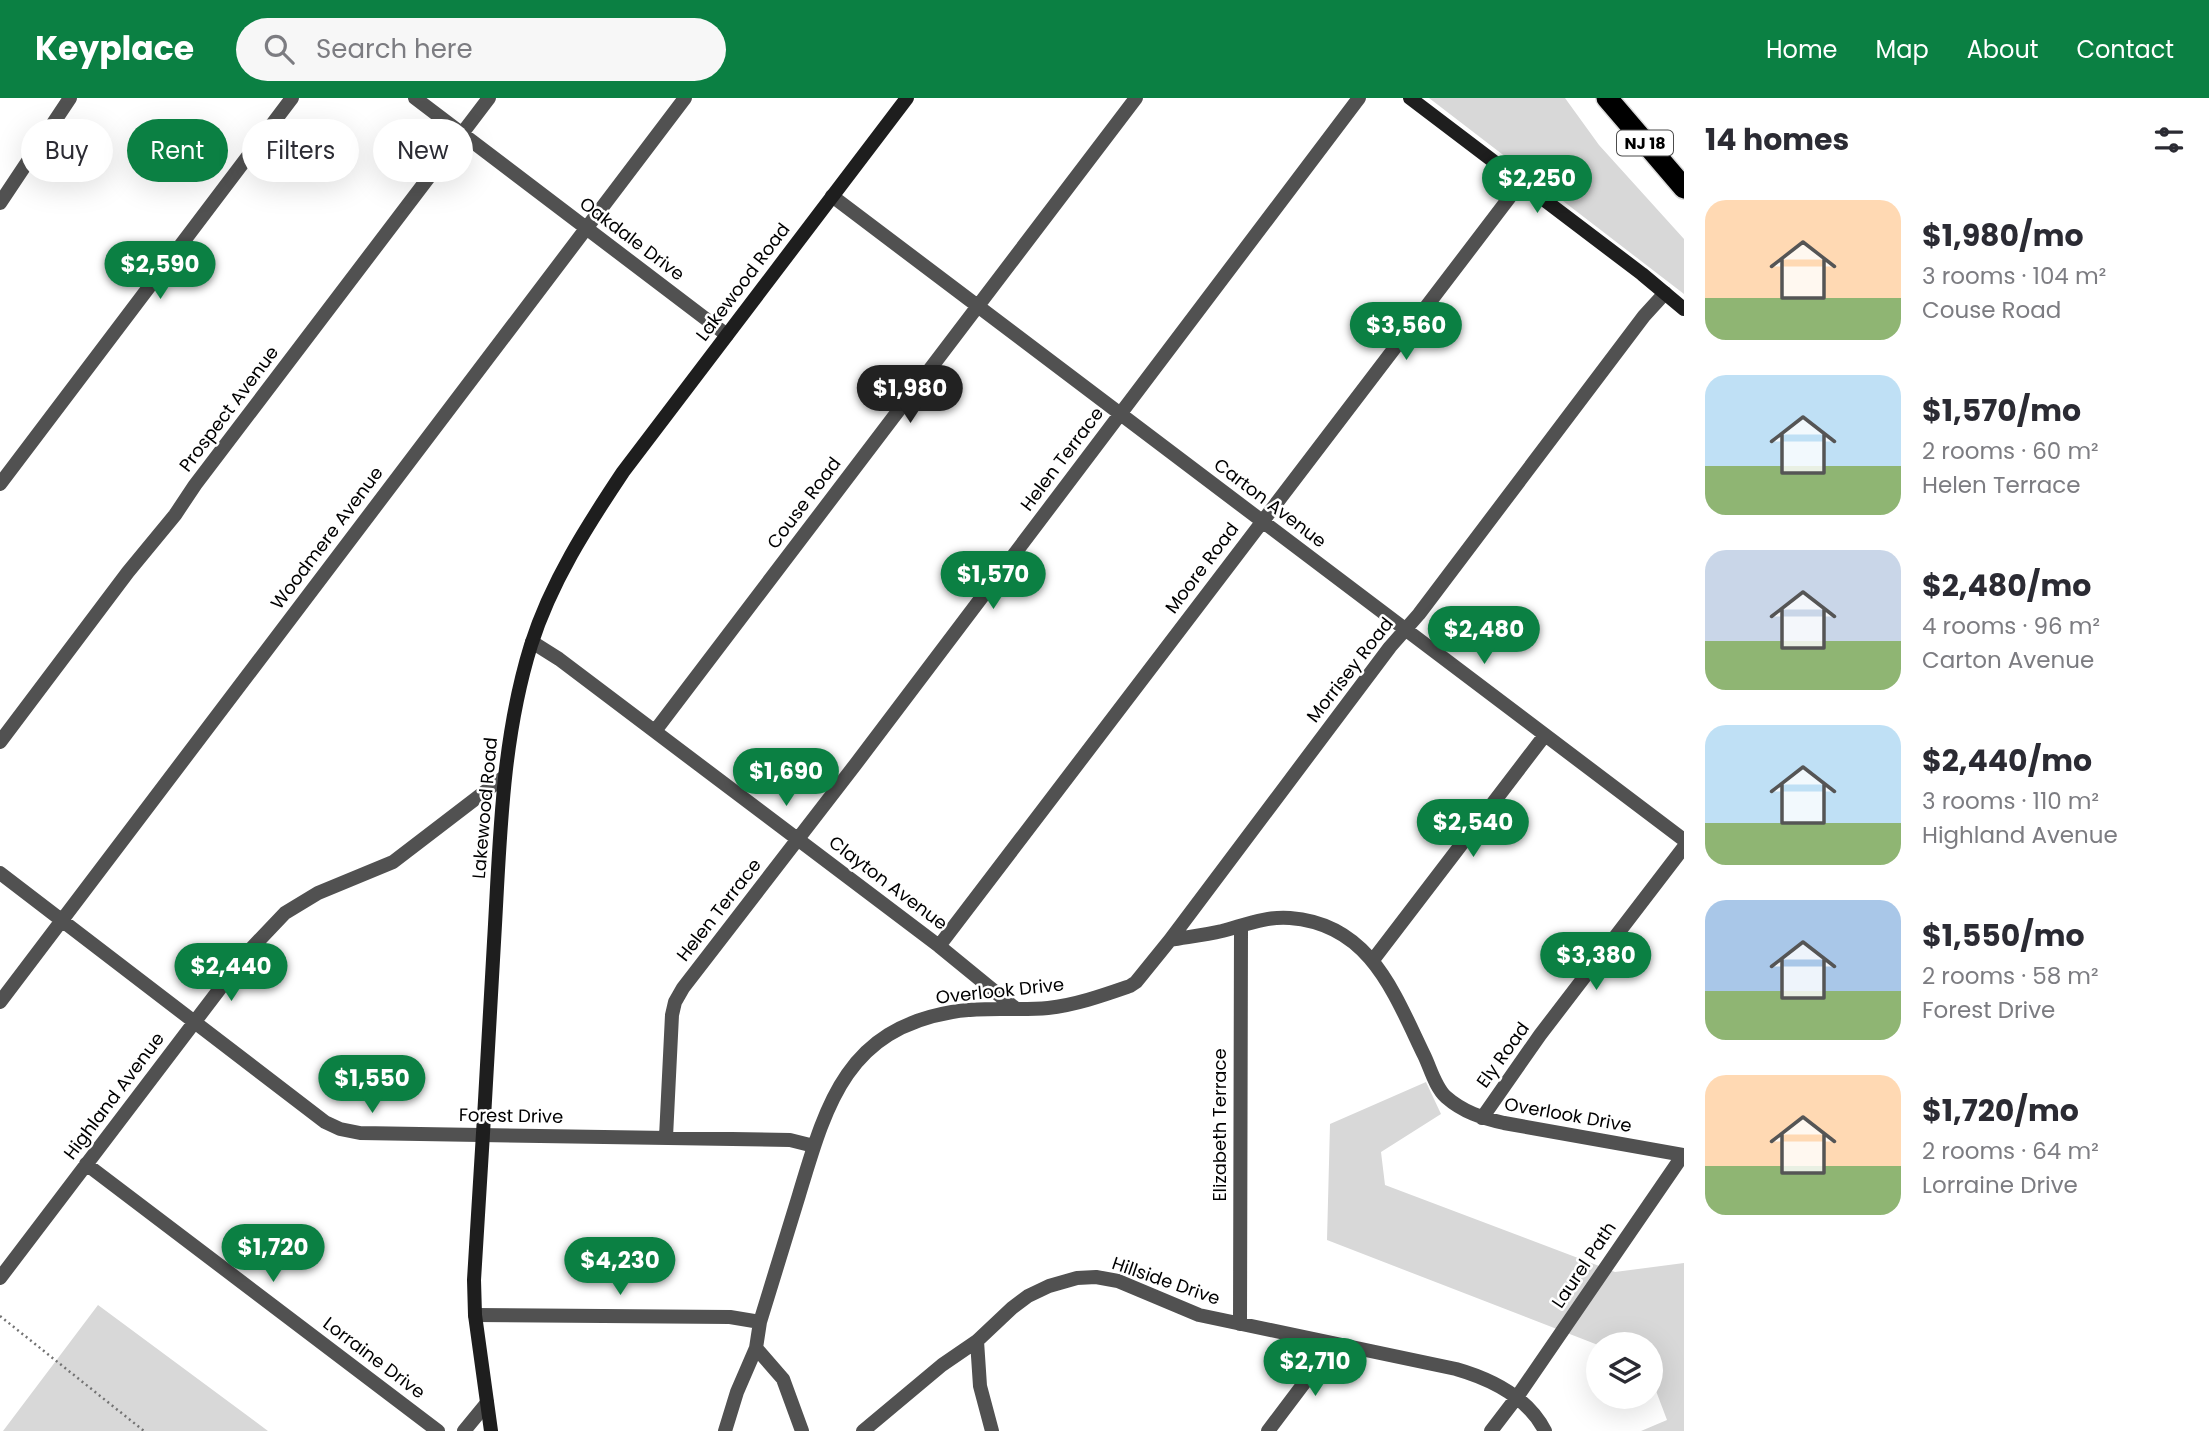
<!DOCTYPE html>
<html lang="en">
<head>
<meta charset="utf-8">
<style>
	body { margin:0; font-family:Poppins,sans-serif; background:#f7f7f7; color:#2b2b33; height:100vh; display:flex; flex-direction:column; font-size:26px; white-space:nowrap }
	* { box-sizing:border-box; margin:0 }
	p { font-size:23px; color:#7c7c81 }
	.icon { flex:none; width:38px; height:38px; fill:none; stroke:currentColor; stroke-width:2; stroke-linecap:round; stroke-linejoin:round }
	.map { position:relative; flex:1; overflow:hidden }
	.side { display:flex; flex-direction:column; background:#fff; width:525px }
	.side>* { flex:none }
	.hud { position:absolute; left:21px; top:21px; width:665px; height:63px; display:flex; gap:14px }
	.buttons { position:absolute; left:1586px; top:1234px; display:grid; gap:14px }
	.buttons a { display:grid; place-items:center; width:77px; height:77px; border-radius:50%; background:#fff; box-shadow:0 7px 28px #0002; font-size:35px }
	.price { position:absolute; translate:-50% -60px; padding:0 16px; border-radius:24px; background:#0b8043; color:#fff; font-size:23px; line-height:46px; filter:drop-shadow(0 2px 4px #0008) }
	.price::after { content:''; position:absolute; left:50%; top:42px; width:21px; height:16px; margin-left:-10px; background:inherit; clip-path:polygon(0 0,100% 0,50% 100%) }
	.price.current { background:#222; color:#fff }
	ul { padding:0; list-style:none }
	li { display:flex; align-items:center; gap:21px; height:175px; padding:0 21px }
	li span { display:grid; place-items:center; flex:none; width:196px; height:140px; border-radius:21px; color:#555 }
	li>.icon { margin-inline-start:auto }
	span .icon { width:84px; height:84px; fill:#fffc; stroke-width:1 }
	li b { font-size:30px }
	h2 { display:flex; justify-content:space-between; align-items:center; height:84px; padding:0 21px; font-size:30px }
	.tag { padding:0 24px; border-radius:32px; background:#fff; box-shadow:0 7px 28px #0002; font-size:24px; line-height:63px }
	.tag.current { background:#0b8043; color:#fff }
	header { display:flex; align-items:center; gap:42px; box-sizing:border-box; height:98px; padding:0 35px; background:#0b8043; color:#fff }
	header strong { font-size:33px }
	nav { display:flex; gap:38px; margin-inline-start:auto; font-size:24px }
	.search { width:490px; height:63px; background:#f7f7f7; display:flex; align-items:center; gap:18px; box-sizing:border-box; padding:0 24px; border-radius:38px; color:#7c7c81; font-size:26px }
	main { display:flex; flex:1; min-height:0 }
	.map>svg:first-child { display:block }
	.green { fill:#d8d8d8 }
	.lines { fill:none; stroke-linecap:round; stroke-linejoin:round }
	.highway-casing { stroke:#dbdbdb; stroke-width:24 }
	.path { stroke:#737373; stroke-width:2.5; stroke-dasharray:2 3.5; stroke-linecap:butt }
	.street { stroke:#515151; stroke-width:14 }
	.secondary { stroke:#1e1e1e; stroke-width:14 }
	.highway { stroke:#000; stroke-width:21 }
	.labels { text-anchor:middle; stroke-width:5; stroke-linejoin:round; paint-order:stroke }
	.shield { fill:#fff; stroke:#4c4c4c; stroke-width:2 }
	.shield-label { font-size:16px; font-weight:bold; fill:#000 }
	.street-label { font-size:18px; fill:#000; stroke:#fff }
</style>
</head>
<body>
<header>
<strong>Keyplace</strong>
<div class="search"><svg class="icon" aria-label="search" viewBox="0 0 24 24"><circle cx="10" cy="10" r="6"/><path d="M15 15l6 6"/></svg>Search here</div>
<nav><a>Home</a><a>Map</a><a>About</a><a>Contact</a></nav>
</header>
<main>
<div class="map">
<svg width="1684" height="1333" viewBox="0 0 1684 1333">
	<rect width="100%" height="100%" fill="#fff"/>
	<path class="green" d="M1429,0H1565L1599,47L1684,141V196Z
		M1426,984L1441,1016L1381,1054L1385,1087L1615,1174L1684,1165V1333H1641L1667,1322L1650,1277V1246L1598,1247L1327,1142L1330,1026Z
		M98,1207L268,1333H3Z"/>
	<g class="lines">
		<g class="highway-casing">
			<path id="highway" d="M1607,0L1684,90"/>
		</g>
		<path class="path" d="M0,1218L144,1333"/>
		<path class="street" d="M415,0L727,237
			M832,98L1684,742
			M0,105L70,0
			M0,386L292,0
			M532,544L559,561L939,848L1015,910
			M655,633L1136,0
			M0,644L128,474L175,417L195,387L489,0
			M0,775L325,1024L340,1031L360,1035L790,1042L814,1048
			M1170,842L1390,549L1419,516L1644,218L1665,195
			M939,848L1522,83
			M1373,862L1545,637
			M0,904L685,0
			M1482,1020L1540,937L1684,749
			M666,1039L672,917L675,904L683,890L855,667L1359,0
			M86,1066L438,1333
			M0,1180L247,855L285,815L318,795L393,764L504,679
			M475,1217L730,1219L760,1224
			M1240,1226L1241,828
			M977,1243L980,1288L992,1333
			M464,1333L487,1305
			M725,1333L737,1294L756,1250
			M802,1333L783,1281L756,1250L760,1224C773,1182 786,1139 799,1097C826,1007 846,932 952,914C984,908 1017,913 1048,910C1076,907 1104,897 1130,888L1136,884L1170,842C1187,839 1205,837 1222,833C1245,827 1266,818 1290,820C1370,826 1394,895 1424,957C1430,969 1435,989 1446,999C1463,1014 1482,1020 1504,1025L1684,1057
			M863,1333L942,1267L977,1243L1012,1210L1028,1198L1049,1188L1077,1180L1096,1179L1118,1183L1199,1217L1456,1271C1491,1281 1527,1298 1545,1333
			M1268,1333L1317,1268L1331,1245
			M1491,1333L1517,1299L1683,1057"/>
		<path class="secondary" d="M1410,0L1642,176L1684,211
			M491,1333L475,1217L474,1182C481,1069 488,957 494,844C500,744 501,644 531,547C551,484 587,428 623,374L907,0"/>
		<use href="#highway" class="highway"/>
	</g>
	<g class="labels">
		<rect class="shield" x="1617" y="32.5" width="56" height="25" rx="5"/>
		<g class="shield-label">
			<text x="1645" y="51">NJ 18</text>
		</g>
		<g class="street-label">
			<text transform="translate(632 141) rotate(37)" y="6">Oakdale Drive</text>
			<text transform="translate(743 184) rotate(-53)" y="6">Lakewood Road</text>
			<text transform="translate(229 311) rotate(-53)" y="6">Prospect Avenue</text>
			<text transform="translate(1062 361) rotate(-53)" y="6">Helen Terrace</text>
			<text transform="translate(804 405) rotate(-53)" y="6">Couse Road</text>
			<text transform="translate(1270 405) rotate(37)" y="6">Carton Avenue</text>
			<text transform="translate(327 440) rotate(-53)" y="6">Woodmere Avenue</text>
			<text transform="translate(1202 470) rotate(-53)" y="6">Moore Road</text>
			<text transform="translate(1350 572) rotate(-52)" y="6">Morrisey Road</text>
			<text transform="translate(485 710) rotate(-85)" y="6">Lakewood Road</text>
			<text transform="translate(888 785) rotate(37)" y="6">Clayton Avenue</text>
			<text transform="translate(719 812) rotate(-52)" y="6">Helen Terrace</text>
			<text transform="translate(1000 893) rotate(-6)" y="6">Overlook Drive</text>
			<text transform="translate(1503 957) rotate(-54)" y="6">Ely Road</text>
			<text transform="translate(114 998) rotate(-53)" y="6">Highland Avenue</text>
			<text transform="translate(1568 1017) rotate(10)" y="6">Overlook Drive</text>
			<text transform="translate(511 1018) rotate(1)" y="6">Forest Drive</text>
			<text transform="translate(1220 1027) rotate(-90)" y="6">Elizabeth Terrace</text>
			<text transform="translate(1584 1167) rotate(-56)" y="6">Laurel Path</text>
			<text transform="translate(1166 1183) rotate(19)" y="6">Hillside Drive</text>
			<text transform="translate(374 1260) rotate(37)" y="6">Lorraine Drive</text>
		</g>
	</g>
</svg>
<div class="buttons">
<a><svg class="icon" aria-label="layers" viewBox="0 0 24 24"><path d="M12 4l9 5-9 5-9-5zM3 14l9 5 9-5"/></svg></a>
</div>
<b class="price" style="left:1537px;top:117px">$2,250</b>
<b class="price" style="left:160px;top:203px">$2,590</b>
<b class="price" style="left:1406px;top:264px">$3,560</b>
<b class="price current" style="left:910px;top:327px">$1,980</b>
<b class="price" style="left:993px;top:513px">$1,570</b>
<b class="price" style="left:1484px;top:568px">$2,480</b>
<b class="price" style="left:786px;top:710px">$1,690</b>
<b class="price" style="left:1473px;top:761px">$2,540</b>
<b class="price" style="left:1596px;top:894px">$3,380</b>
<b class="price" style="left:231px;top:905px">$2,440</b>
<b class="price" style="left:372px;top:1017px">$1,550</b>
<b class="price" style="left:273px;top:1186px">$1,720</b>
<b class="price" style="left:620px;top:1199px">$4,230</b>
<b class="price" style="left:1315px;top:1300px">$2,710</b>
<div class="hud">
<a class="tag">Buy</a>
<a class="tag current">Rent</a>
<a class="tag">Filters</a>
<a class="tag">New</a>
</div>
</div>
<section class="side">
<h2>14 homes<svg class="icon" aria-label="filters" viewBox="0 0 24 24"><path d="M4 7h16M4 17h16"/><circle cx="9" cy="7" r="2"/><circle cx="15" cy="17" r="2"/></svg></h2>
<ul>
<li><span style="background:linear-gradient(#ffd9b3 70%,#8fb573 0)"><svg class="icon" aria-label="home" viewBox="0 0 24 24"><path d="M3 11l9-7 9 7M6 9v11h12V9"/></svg></span><div><b>$1,980/mo</b><p>3 rooms · 104 m²</p><p>Couse Road</p></div></li>
<li><span style="background:linear-gradient(#bfe0f5 65%,#8fb573 0)"><svg class="icon" aria-label="home" viewBox="0 0 24 24"><path d="M3 11l9-7 9 7M6 9v11h12V9"/></svg></span><div><b>$1,570/mo</b><p>2 rooms · 60 m²</p><p>Helen Terrace</p></div></li>
<li><span style="background:linear-gradient(#c9d6e8 65%,#8fb573 0)"><svg class="icon" aria-label="home" viewBox="0 0 24 24"><path d="M3 11l9-7 9 7M6 9v11h12V9"/></svg></span><div><b>$2,480/mo</b><p>4 rooms · 96 m²</p><p>Carton Avenue</p></div></li>
<li><span style="background:linear-gradient(#bfe0f5 70%,#8fb573 0)"><svg class="icon" aria-label="home" viewBox="0 0 24 24"><path d="M3 11l9-7 9 7M6 9v11h12V9"/></svg></span><div><b>$2,440/mo</b><p>3 rooms · 110 m²</p><p>Highland Avenue</p></div></li>
<li><span style="background:linear-gradient(#a9c7e8 65%,#8fb573 0)"><svg class="icon" aria-label="home" viewBox="0 0 24 24"><path d="M3 11l9-7 9 7M6 9v11h12V9"/></svg></span><div><b>$1,550/mo</b><p>2 rooms · 58 m²</p><p>Forest Drive</p></div></li>
<li><span style="background:linear-gradient(#ffd9b3 65%,#8fb573 0)"><svg class="icon" aria-label="home" viewBox="0 0 24 24"><path d="M3 11l9-7 9 7M6 9v11h12V9"/></svg></span><div><b>$1,720/mo</b><p>2 rooms · 64 m²</p><p>Lorraine Drive</p></div></li>
</ul>
</section>
</main>
</body>
</html>
